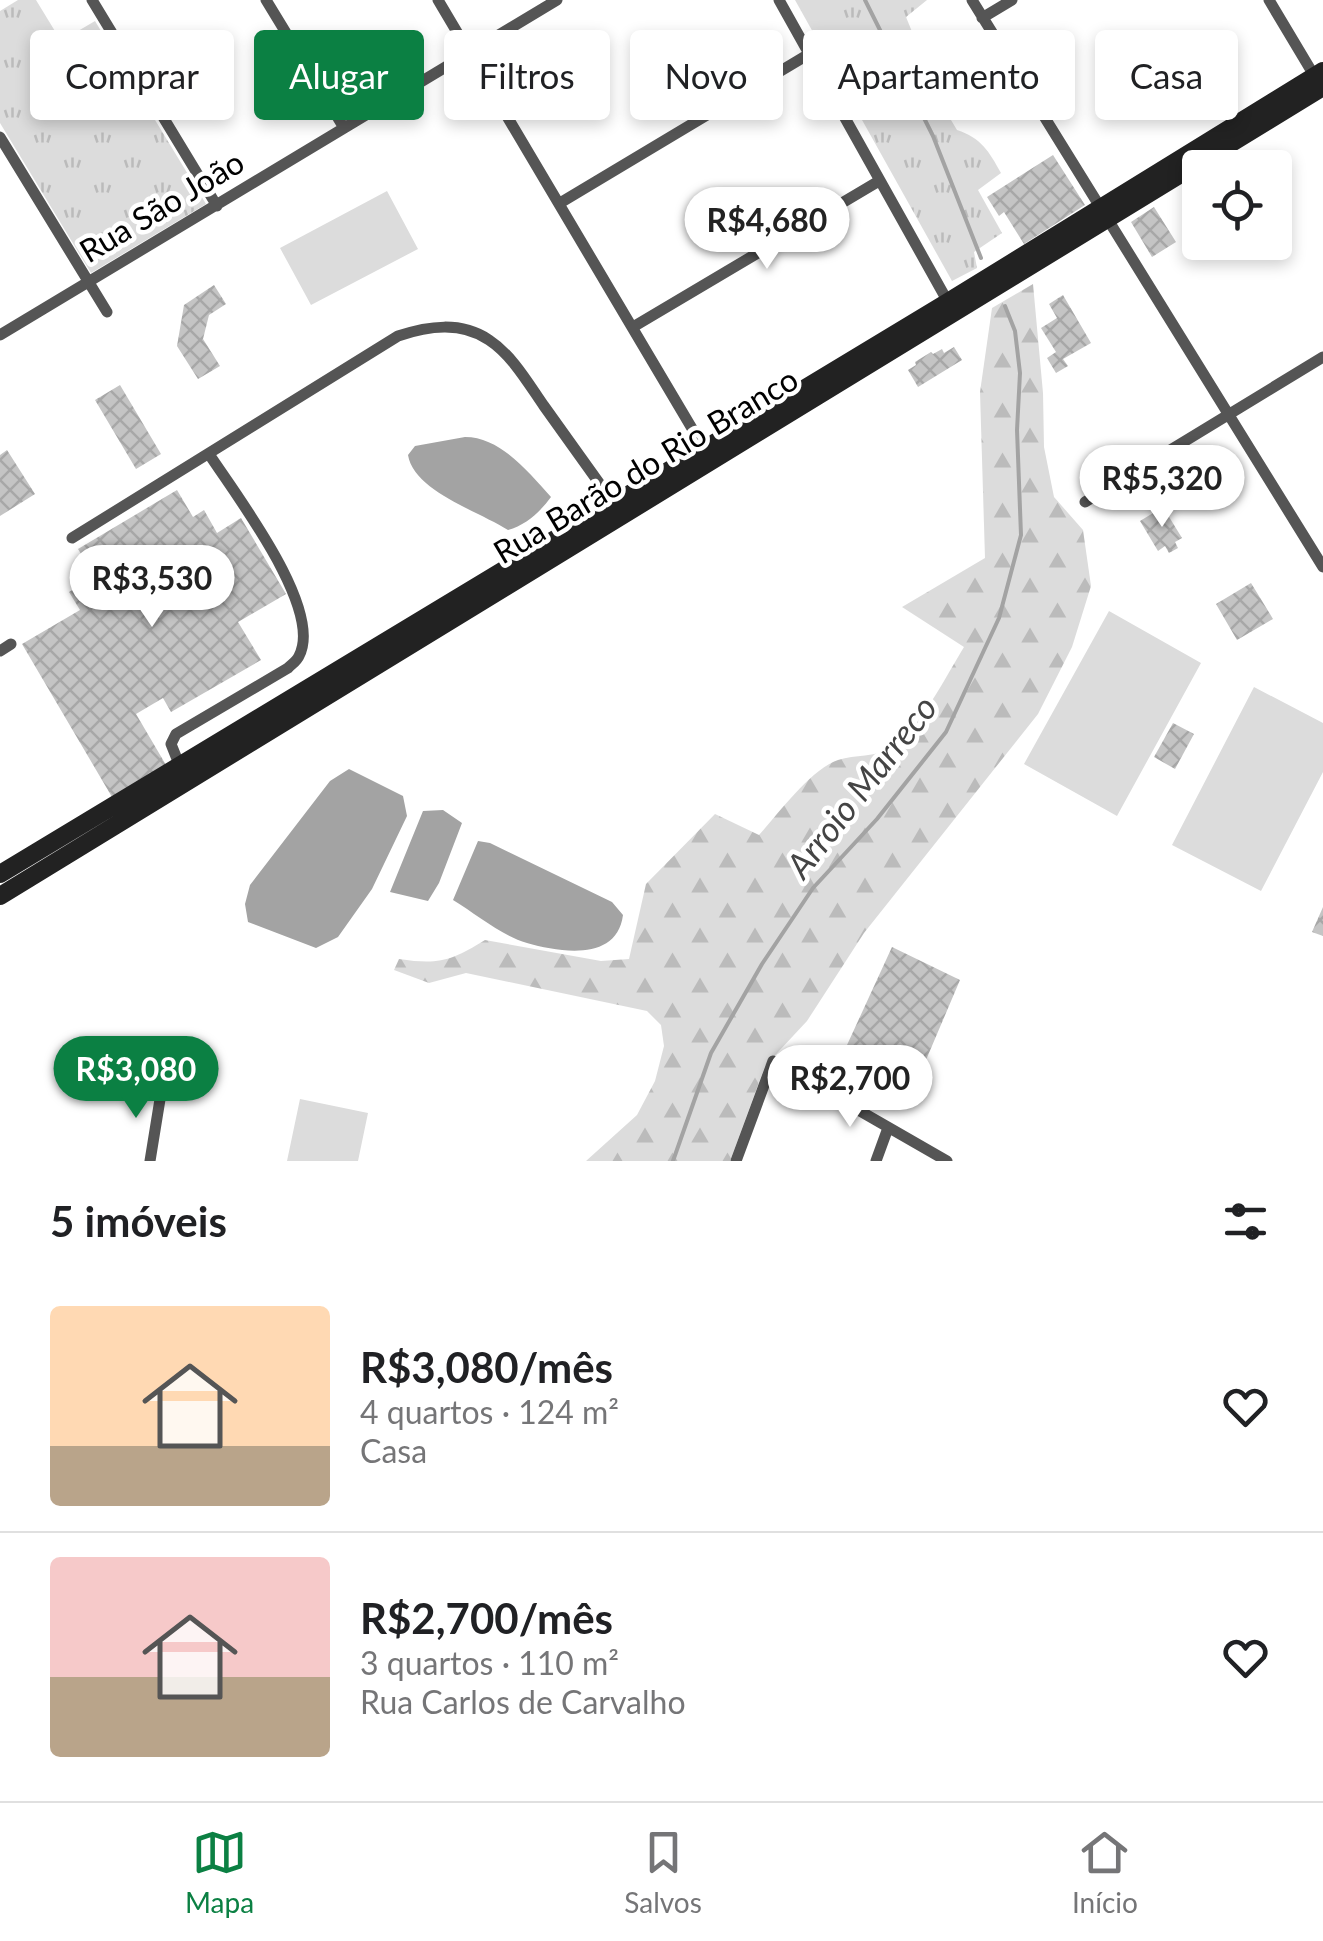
<!DOCTYPE html>
<html lang="pt">
<head>
<meta charset="utf-8">
<style>
	body { margin:0; font-family:Lato,sans-serif; background:#f6f6f6; color:#202124; height:100vh; display:flex; flex-direction:column; font-size:38px; white-space:nowrap }
	* { box-sizing:border-box; margin:0 }
	p { font-size:32px; color:#757577 }
	.icon { flex:none; width:55px; height:55px; fill:none; stroke:currentColor; stroke-width:2; stroke-linecap:round; stroke-linejoin:round }
	.map { position:relative; height:1161px; overflow:hidden }
	.sheet { display:flex; flex-direction:column; background:#fff; flex:1 }
	.sheet>* { flex:none }
	.hud { position:absolute; left:30px; top:30px; width:1265px; height:90px; display:flex; gap:20px }
	.fabs { position:absolute; left:1182px; top:150px; display:grid; gap:20px }
	.fabs a { display:grid; place-items:center; width:110px; height:110px; border-radius:10px; background:#fff; box-shadow:0 5px 15px #0003; font-size:50px }
	.price { position:absolute; translate:-50% -85px; padding:0 22px; border-radius:35px; background:#fff; color:#222; font-size:32px; line-height:65px; filter:drop-shadow(0 2px 5px #0008) }
	.price::after { content:''; position:absolute; left:50%; top:60px; width:30px; height:22px; margin-left:-15px; background:inherit; clip-path:polygon(0 0,100% 0,50% 100%) }
	.price.selected { background:#0b8043; color:#fff }
	ul { padding:0; list-style:none }
	li { display:flex; align-items:center; gap:30px; height:250px; padding:0 50px }
	li+li { border-top:2px solid #e0e0e0 }
	li span { display:grid; place-items:center; flex:none; width:280px; height:200px; border-radius:10px; color:#555 }
	li>.icon { margin-inline-start:auto }
	span .icon { width:120px; height:120px; fill:#fffc; stroke-width:1 }
	li b { font-size:42px }
	h2 { display:flex; justify-content:space-between; align-items:center; height:120px; padding:0 50px; font-size:42px }
	.pill { padding:0 35px; border-radius:10px; background:#fff; box-shadow:0 5px 15px #0003; font-size:35px; line-height:90px }
	.pill.selected { background:#0b8043; color:#fff }
	.dock { display:flex; justify-content:space-around; align-items:center; height:140px; border-top:2px solid #e0e0e0; background:#fff; font-size:28px; color:#757577 }
	.dock a { display:grid; justify-items:center; gap:5px }
	.dock .selected { color:#0b8043 }
	.map>svg:first-child { display:block }
	.grass { fill:#dcdcdc }
	.forest { fill:url(#forest-firs) }
	.park { fill:url(#park-tufts) }
	.water { fill:#a3a3a3 }
	.lines { fill:none; stroke-linecap:round; stroke-linejoin:round }
	.stream { stroke:#a3a3a3; stroke-width:4 }
	.building { fill:url(#building-cross-hatch) }
	.minor { stroke:#555; stroke-width:11 }
	.secondary { stroke:#222; stroke-width:18 }
	.labels { text-anchor:middle; stroke-width:9; stroke-linejoin:round; paint-order:stroke }
	.street-label { font-size:32px; fill:#000; stroke:#fff }
	.water-label { font-size:35px; font-style:italic; fill:#444; stroke:#fff }
</style>
</head>
<body>
<div class="map">
<svg width="1323" height="1161" viewBox="0 0 1323 1161">
	<defs>
		<pattern id="forest-firs" width="22" height="20" patternUnits="userSpaceOnUse" patternTransform="scale(2.5)"><rect width="22" height="20" fill="#dcdcdc"/><path d="M5 1l3.5 6h-7zM16 11l3.5 6h-7z" fill="#bbb"/></pattern>
		<pattern id="park-tufts" width="24" height="20" patternUnits="userSpaceOnUse" patternTransform="scale(2.5)"><rect width="24" height="20" fill="#dcdcdc"/><path d="M3 7l-1-3M5 7V3M7 7l1-3M15 17l-1-3M17 17v-4M19 17l1-3" fill="none" stroke="#bbb"/></pattern>
		<pattern id="building-cross-hatch" width="8" height="8" patternUnits="userSpaceOnUse" patternTransform="scale(2.5)"><rect width="8" height="8" fill="#c4c4c4"/><path d="M0 0l8 8M0 8l8-8" fill="none" stroke="#a7a7a7"/></pattern>
	</defs>
	<rect width="100%" height="100%" fill="#fff"/>
	<path class="grass" d="M387,191L418,249L311,305L280,248Z
		M1109,611L1201,663L1117,816L1024,764Z
		M1254,687L1323,723V772L1261,891L1172,845Z
		M300,1099L368,1113L358,1161H287Z"/>
	<path class="forest" d="M1033,284L1043,393L1044,447L1054,497L1083,530L1091,586L1072,647L1038,714L864,933L807,1021L765,1066L730,1161H586L637,1115L655,1081L664,1046L661,1025L647,1011L466,973L429,983L394,970L399,959C439,965 451,961 485,940L601,961L629,959L646,884L715,814L759,835C779,813 811,769 838,760C856,754 874,758 891,748C920,729 946,676 964,647L902,607L985,558L980,392L992,308Z"/>
	<path class="park" d="M18,0H36L61,41L95,21L206,204L91,273L0,123V11Z
		M795,0H927L906,17L942,105L957,130C981,138 989,151 1001,173L978,190L1002,233L974,252L977,268L952,281Z"/>
	<path class="water" d="M465,437C501,437 529,473 551,497C540,512 526,525 508,530C478,511 414,491 408,455L415,446Z
		M349,769L403,796L407,816L372,889L338,937L316,948L248,922L245,904L250,885L330,781Z
		M443,810L462,823L439,883L428,901L390,892L423,811Z
		M478,841L490,843L612,902L623,915C617,961 562,953 527,943C502,936 476,914 453,900Z"/>
	<g class="lines">
		<path class="stream" d="M865,0L933,136L981,258
			M673,1161L711,1053L762,964L813,888L877,819L946,732L999,618L1021,535L1017,430L1020,373L1015,331L1005,306"/>
	</g>
	<path class="building" d="M1053,155L1085,205L1024,244L1004,212L999,216L987,197Z
		M1154,207L1176,242L1152,257L1131,222Z
		M214,285L226,304L209,315L203,339L220,366L198,379L177,346L184,305Z
		M1063,295L1091,343L1063,359L1068,366L1056,373L1047,358L1056,352L1041,328L1057,318L1049,304Z
		M954,347L962,360L918,387L908,370L916,365L915,362L931,352L933,354L942,349L944,353Z
		M120,385L161,454L136,469L95,400Z
		M7,450L35,494L0,516V455Z
		M177,490L193,517L204,510L217,533L241,518L286,594L238,622L261,660L171,712L163,698L136,714L166,765L112,797L22,644L80,610L69,592L118,563L114,556L91,570L78,549Z
		M1163,507L1182,538L1175,542L1178,548L1169,553L1165,546L1158,551L1140,521Z
		M1251,583L1273,619L1237,640L1216,604Z
		M1173,723L1194,734L1175,769L1154,757Z
		M1323,907V936L1312,932Z
		M892,947L960,980L906,1107L836,1069Z"/>
	<g class="lines">
		<path class="minor" d="M92,0L217,206
			M266,0L344,128
			M438,0L706,452
			M779,0L948,302
			M972,0L1323,567
			M1269,0L1318,82
			M982,18L1012,0
			M0,137L107,312
			M560,203L809,54
			M633,327L879,181
			M0,335L557,0
			M1085,502L1323,357
			M72,538L398,336C428,326 461,321 489,340C512,355 528,383 544,406C568,440 593,474 617,508
			M0,651L11,644
			M181,769L171,744L176,734L288,668C292,664 297,661 299,656C324,609 235,494 209,454
			M150,1161L162,1087
			M736,1161L773,1061L947,1161
			M876,1161L888,1128"/>
		<path class="secondary" d="M0,874L948,302L1323,71
			M0,896L1323,87"/>
	</g>
	<g class="labels">
		<g class="street-label">
			<text transform="translate(162 207) rotate(-31)" y="11">Rua São João</text>
			<text transform="translate(646 466) rotate(-31)" y="11">Rua Barão do Rio Branco</text>
		</g>
		<g class="water-label">
			<text transform="translate(862 787) rotate(-52)" y="12">Arroio Marreco</text>
		</g>
	</g>
</svg>
<div class="fabs">
<a><svg class="icon" aria-label="locate" viewBox="0 0 24 24"><circle cx="12" cy="12" r="6"/><path d="M12 2v4M12 18v4M2 12h4M18 12h4"/></svg></a>
</div>
<b class="price" style="left:767px;top:272px">R$4,680</b>
<b class="price" style="left:1162px;top:530px">R$5,320</b>
<b class="price" style="left:152px;top:630px">R$3,530</b>
<b class="price selected" style="left:136px;top:1121px">R$3,080</b>
<b class="price" style="left:850px;top:1130px">R$2,700</b>
<div class="hud">
<a class="pill">Comprar</a>
<a class="pill selected">Alugar</a>
<a class="pill">Filtros</a>
<a class="pill">Novo</a>
<a class="pill">Apartamento</a>
<a class="pill">Casa</a>
</div>
</div>
<section class="sheet">
<h2>5 imóveis<svg class="icon" aria-label="filters" viewBox="0 0 24 24"><path d="M4 7h16M4 17h16"/><circle cx="9" cy="7" r="2"/><circle cx="15" cy="17" r="2"/></svg></h2>
<ul>
<li><span style="background:linear-gradient(#ffd9b3 70%,#b9a48a 0)"><svg class="icon" aria-label="home" viewBox="0 0 24 24"><path d="M3 11l9-7 9 7M6 9v11h12V9"/></svg></span><div><b>R$3,080/mês</b><p>4 quartos · 124 m²</p><p>Casa</p></div><svg class="icon" aria-label="heart" viewBox="0 0 24 24"><path d="M12 20l-8-8c-3-5 5-10 8-4 3-6 11-1 8 4z"/></svg></li>
<li><span style="background:linear-gradient(#f6c9c9 60%,#b9a48a 0)"><svg class="icon" aria-label="home" viewBox="0 0 24 24"><path d="M3 11l9-7 9 7M6 9v11h12V9"/></svg></span><div><b>R$2,700/mês</b><p>3 quartos · 110 m²</p><p>Rua Carlos de Carvalho</p></div><svg class="icon" aria-label="heart" viewBox="0 0 24 24"><path d="M12 20l-8-8c-3-5 5-10 8-4 3-6 11-1 8 4z"/></svg></li>
</ul>
</section>
<nav class="dock">
<a class="selected"><svg class="icon" aria-label="map" viewBox="0 0 24 24"><path d="M3 6l6-2 6 2 6-2v14l-6 2-6-2-6 2zM9 4v14M15 6v14"/></svg>Mapa</a>
<a><svg class="icon" aria-label="saved" viewBox="0 0 24 24"><path d="M7 4h10v16l-5-4-5 4z"/></svg>Salvos</a>
<a><svg class="icon" aria-label="home" viewBox="0 0 24 24"><path d="M3 11l9-7 9 7M6 9v11h12V9"/></svg>Início</a>
</nav>
</body>
</html>
